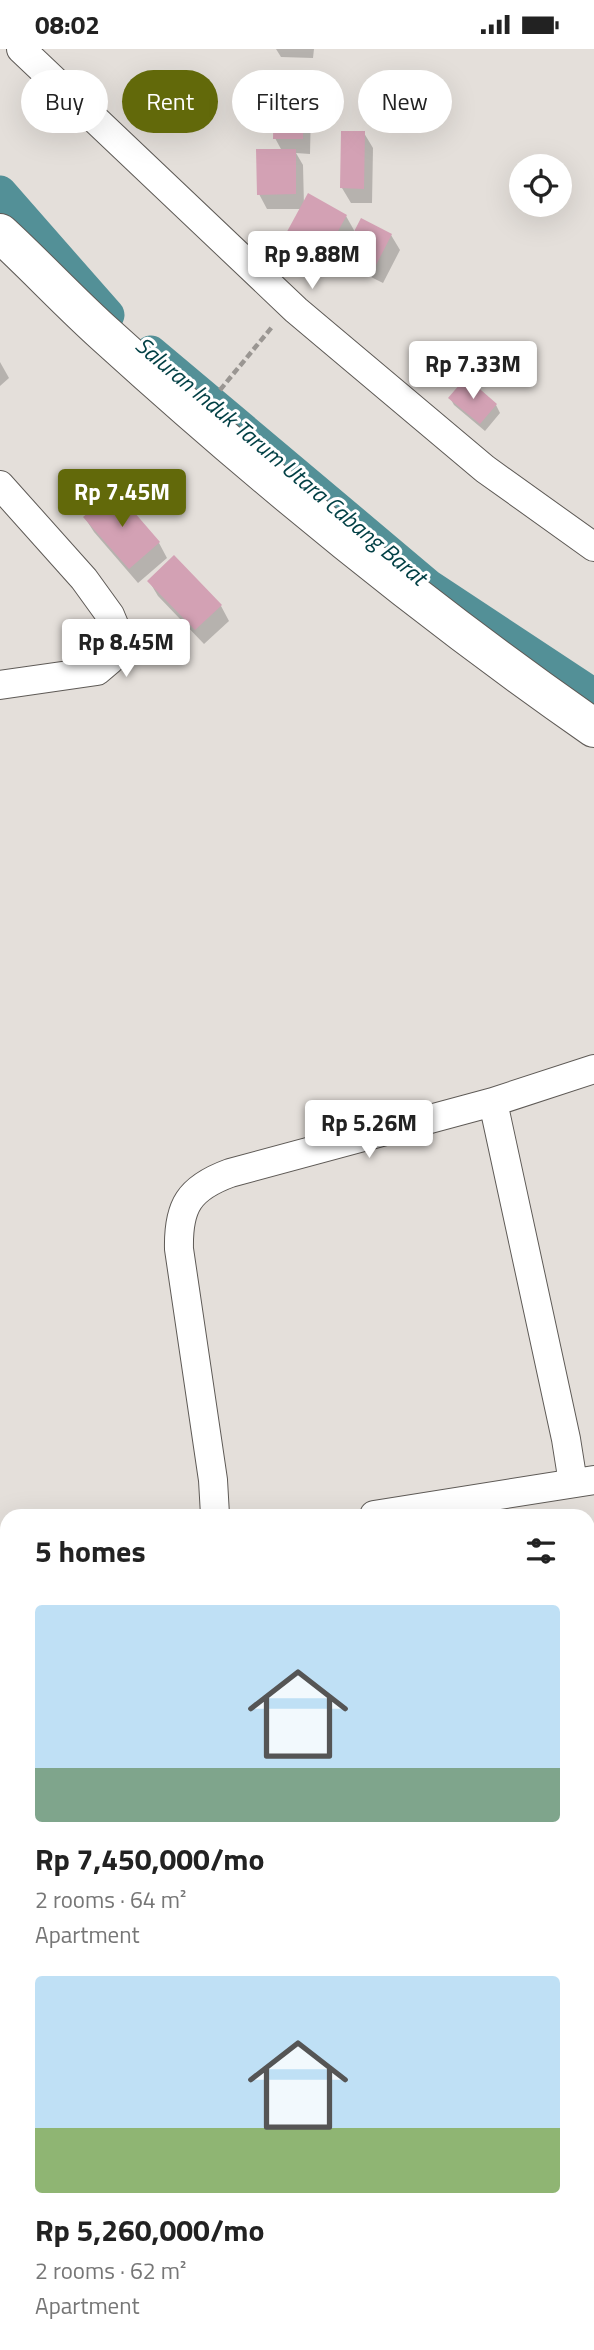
<!DOCTYPE html>
<html lang="en">
<head>
<meta charset="utf-8">
<style>
	body { margin:0; font-family:"Titillium Web",sans-serif; background:#f2f2f2; color:#222; height:100vh; display:flex; flex-direction:column; font-size:26px; white-space:nowrap }
	* { box-sizing:border-box; margin:0 }
	p { font-size:23px; color:#767676 }
	.icon { flex:none; width:38px; height:38px; fill:none; stroke:currentColor; stroke-width:2; stroke-linecap:round; stroke-linejoin:round }
	.map { position:relative; flex:1; overflow:hidden }
	.panel { position:absolute; left:0px; top:1460px; width:595px; height:842px; display:flex; flex-direction:column; background:#fff; border-radius:21px 21px 0 0; box-shadow:0 7px 28px #0002 }
	.panel>* { flex:none }
	.hud { position:absolute; left:21px; top:21px; width:553px; height:63px; display:flex; gap:14px }
	.controls { position:absolute; left:509px; top:105px; display:grid; gap:14px }
	.controls a { display:grid; place-items:center; width:63px; height:63px; border-radius:50%; background:#fff; box-shadow:0 7px 28px #0002; font-size:35px }
	.price { position:absolute; translate:-50% -60px; padding:0 16px; border-radius:7px; background:#fff; color:#222; font-size:23px; line-height:46px; filter:drop-shadow(0 2px 4px #0008) }
	.price::after { content:''; position:absolute; left:50%; top:42px; width:21px; height:16px; margin-left:-10px; background:inherit; clip-path:polygon(0 0,100% 0,50% 100%) }
	.price.active { background:#62690a; color:#fff }
	ul { padding:0; list-style:none }
	li { display:grid; align-content:center; gap:14px; height:371px; padding:0 35px }
	li span { display:grid; place-items:center; height:217px; border-radius:7px; color:#555 }
	li>.icon { margin-inline-start:auto }
	span .icon { width:126px; height:126px; fill:#fffc; stroke-width:1 }
	li b { font-size:30px }
	h2 { display:flex; justify-content:space-between; align-items:center; height:84px; padding:0 35px; font-size:30px }
	.pill { padding:0 24px; border-radius:32px; background:#fff; box-shadow:0 7px 28px #0002; font-size:24px; line-height:63px }
	.pill.active { background:#62690a; color:#fff }
	.status { display:flex; justify-content:space-between; align-items:center; height:49px; padding:0 35px; background:#fff; direction:ltr }
	.status svg { height:19px; fill:currentColor }
	.map>svg:first-child { display:block }
	.shadow { fill:#0003 }
	.lines { fill:none; stroke-linecap:round; stroke-linejoin:round }
	.canal { stroke:#539097; stroke-width:33 }
	.building { fill:#d3a1b4 }
	.minor-casing { stroke:#5e5a56; stroke-width:30 }
	.primary-casing { stroke:#5e5a56; stroke-width:40 }
	.path { stroke:#9a9692; stroke-width:4.5; stroke-dasharray:7 3.5; stroke-linecap:butt }
	.minor { stroke:#fff; stroke-width:28 }
	.primary { stroke:#fff; stroke-width:38 }
	.labels { text-anchor:middle; stroke-width:6; stroke-linejoin:round; paint-order:stroke }
	.water-label { font-size:23px; font-style:italic; fill:#013f44; stroke:#fff }
</style>
</head>
<body>
<div class="status"><b>08:02</b><svg viewBox="0 0 49 12"><path d="M0 12V9h3v3zM5 12V6h3v6zM10 12V3h3v9zM15 12V0h3v12zM26 1h20v11H26zM47 4h2v5h-2z"/></svg></div>
<div class="map">
<svg width="594" height="2301" viewBox="0 0 594 2301">
	<rect width="100%" height="100%" fill="#e4dfda"/>
	<path class="shadow" d="M276,0H314L313,9L281,8Z
		M303,45L311,60L310,105L296,104L303,116L304,157L346,167L355,183L391,186L400,201L383,234L353,219L344,202L331,225L294,205L285,190L302,160H267L259,145L282,102L275,89Z
		M364,84L373,99L372,154H351L342,139Z
		M0,313L9,329L0,337Z
		M466,330L496,356L500,364L485,382L454,356L450,349Z
		M85,469L159,494L167,509L138,534L94,483Z
		M149,532L221,557L229,572L204,595L158,547Z"/>
	<g class="lines">
		<path class="canal" d="M0,143L108,266
			M151,303L429,537L594,646"/>
	</g>
	<path class="building" d="M274,42L304,43L303,90H273Z
		M341,82H365L364,140L340,139Z
		M256,100H296V145L257,146Z
		M308,144L347,166L322,211L283,190Z
		M361,169L392,185L374,220L343,204Z
		M466,328L497,355L480,375L448,349Z
		M115,441L160,493L129,520L83,468Z
		M174,506L222,556L195,581L147,532Z"/>
	<g class="lines">
		<g class="minor-casing">
			<path id="minor" d="M21,0L296,261L485,420L594,498
				M0,436L84,530L110,566L115,578V601L110,611L97,622L0,636
				M493,1053L594,1020
				M215,1466L213,1431L179,1200C178,1157 189,1139 230,1124L493,1053L566,1390L573,1434
				M374,1466L594,1431
				M0,1521L7,1520
				M588,1719L594,1702
				M588,1923L594,1963"/>
		</g>
		<g class="primary-casing">
			<path id="primary" d="M0,184C36,217 70,254 107,287C261,427 423,560 594,679"/>
		</g>
		<path class="path" d="M220,341L272,278"/>
		<use href="#minor" class="minor"/>
		<use href="#primary" class="primary"/>
	</g>
	<g class="labels">
		<g class="water-label">
			<text transform="translate(281 412) rotate(40)" y="8">Saluran Induk Tarum Utara Cabang Barat</text>
		</g>
	</g>
</svg>
<div class="controls">
<a><svg class="icon" aria-label="locate" viewBox="0 0 24 24"><circle cx="12" cy="12" r="6"/><path d="M12 2v4M12 18v4M2 12h4M18 12h4"/></svg></a>
</div>
<b class="price" style="left:312px;top:242px">Rp 9.88M</b>
<b class="price" style="left:473px;top:352px">Rp 7.33M</b>
<b class="price active" style="left:122px;top:480px">Rp 7.45M</b>
<b class="price" style="left:126px;top:630px">Rp 8.45M</b>
<b class="price" style="left:369px;top:1111px">Rp 5.26M</b>
<div class="hud">
<a class="pill">Buy</a>
<a class="pill active">Rent</a>
<a class="pill">Filters</a>
<a class="pill">New</a>
</div>
<section class="panel">
<h2>5 homes<svg class="icon" aria-label="filters" viewBox="0 0 24 24"><path d="M4 7h16M4 17h16"/><circle cx="9" cy="7" r="2"/><circle cx="15" cy="17" r="2"/></svg></h2>
<ul>
<li><span style="background:linear-gradient(#bfe0f5 75%,#7fa58c 0)"><svg class="icon" aria-label="home" viewBox="0 0 24 24"><path d="M3 11l9-7 9 7M6 9v11h12V9"/></svg></span><div><b>Rp 7,450,000/mo</b><p>2 rooms · 64 m²</p><p>Apartment</p></div></li>
<li><span style="background:linear-gradient(#bfe0f5 70%,#8fb573 0)"><svg class="icon" aria-label="home" viewBox="0 0 24 24"><path d="M3 11l9-7 9 7M6 9v11h12V9"/></svg></span><div><b>Rp 5,260,000/mo</b><p>2 rooms · 62 m²</p><p>Apartment</p></div></li>
</ul>
</section>
</div>
</body>
</html>
